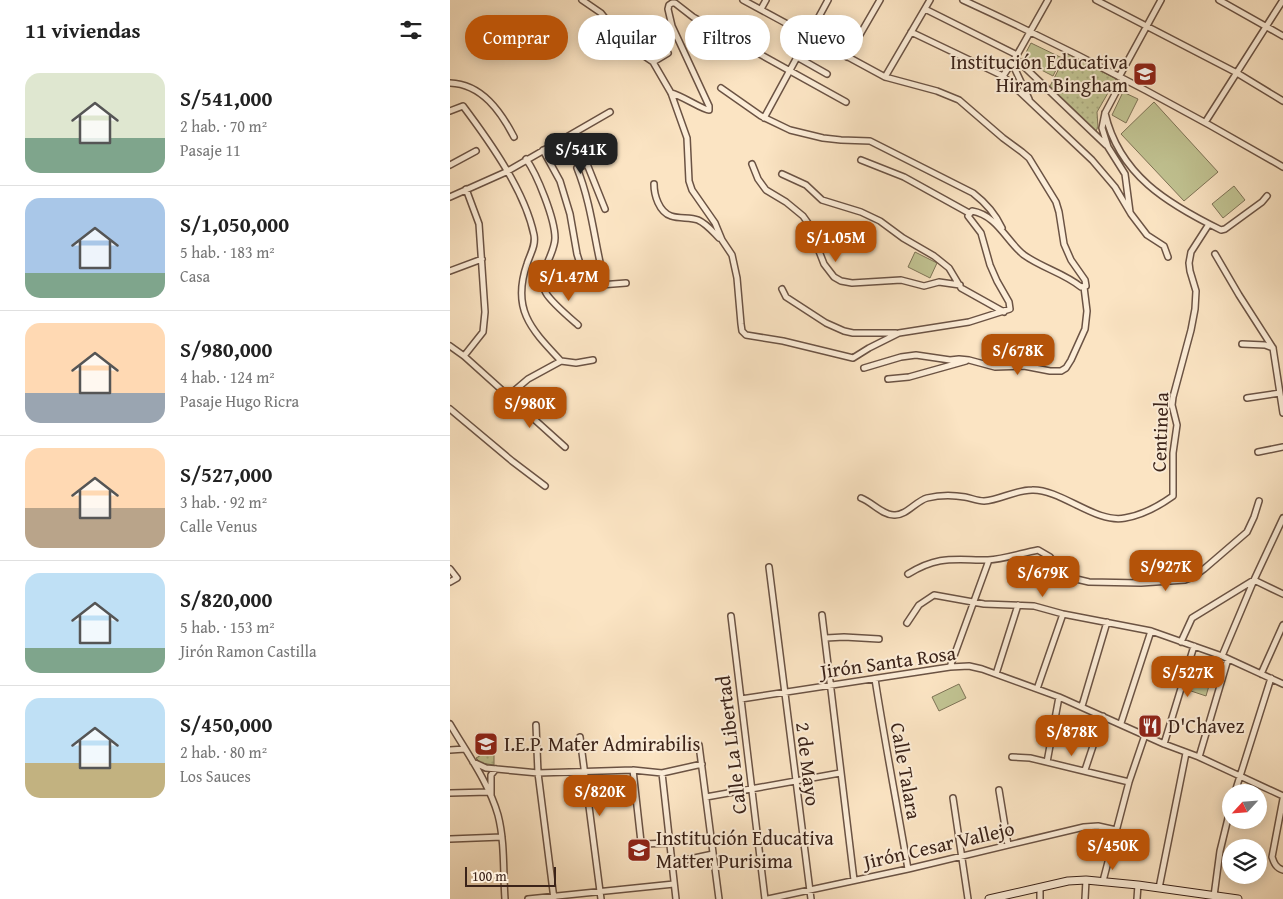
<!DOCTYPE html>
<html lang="es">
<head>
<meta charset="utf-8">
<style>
	body { margin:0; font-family:"Gentium Book Plus",serif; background:#f2f2f2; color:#222; height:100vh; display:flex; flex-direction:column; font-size:19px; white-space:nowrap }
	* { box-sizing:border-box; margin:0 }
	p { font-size:16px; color:#767676 }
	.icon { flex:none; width:28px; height:28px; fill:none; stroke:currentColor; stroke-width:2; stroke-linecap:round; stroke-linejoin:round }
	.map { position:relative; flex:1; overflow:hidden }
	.details { display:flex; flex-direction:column; background:#fff; width:450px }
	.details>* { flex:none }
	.hud { position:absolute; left:15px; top:15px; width:475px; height:45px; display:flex; gap:10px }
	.needle { width:32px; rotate:244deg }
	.fabs { position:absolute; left:772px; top:784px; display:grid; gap:10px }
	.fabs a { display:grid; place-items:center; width:45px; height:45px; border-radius:50%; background:#fff; box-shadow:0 2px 12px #0003; font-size:25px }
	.scale { position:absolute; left:15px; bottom:12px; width:91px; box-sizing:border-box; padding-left:5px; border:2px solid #3b2319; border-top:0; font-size:14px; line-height:18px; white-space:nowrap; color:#3b2319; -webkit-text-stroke:4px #fcedd8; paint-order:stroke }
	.price { position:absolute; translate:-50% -42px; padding:0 11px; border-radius:10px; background:#b45309; color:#fff; font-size:16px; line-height:32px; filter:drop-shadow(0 1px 2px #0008) }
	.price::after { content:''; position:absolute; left:50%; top:30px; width:15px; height:11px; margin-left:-8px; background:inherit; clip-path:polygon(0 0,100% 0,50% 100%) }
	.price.current { background:#222; color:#fff }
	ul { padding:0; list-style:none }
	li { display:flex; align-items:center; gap:15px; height:125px; padding:0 25px }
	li+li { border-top:1px solid #e0e0e0 }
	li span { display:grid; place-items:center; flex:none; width:140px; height:100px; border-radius:15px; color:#555 }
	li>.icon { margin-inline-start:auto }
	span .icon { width:60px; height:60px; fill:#fffc; stroke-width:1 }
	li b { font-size:21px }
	h2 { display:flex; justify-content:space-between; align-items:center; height:60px; padding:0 25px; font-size:21px }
	.tag { padding:0 18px; border-radius:22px; background:#fff; box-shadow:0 2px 12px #0003; font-size:18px; line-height:45px }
	.tag.current { background:#b45309; color:#fff }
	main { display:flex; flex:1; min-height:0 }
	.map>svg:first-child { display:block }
	.green { fill:url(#green-dots); stroke:#7e7356 }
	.pitch { fill:#c1c392; stroke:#7e7356 }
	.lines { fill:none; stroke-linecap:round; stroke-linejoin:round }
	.minor-casing { stroke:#6b5344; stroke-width:8 }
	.secondary-casing { stroke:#3b2319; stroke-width:9 }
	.minor { stroke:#fcedd8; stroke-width:5 }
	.secondary { stroke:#fcedd8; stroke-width:7 }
	.labels { text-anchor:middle; stroke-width:4; stroke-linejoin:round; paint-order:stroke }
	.poi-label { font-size:20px; fill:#3b2319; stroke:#fcedd8; text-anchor:start }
	.street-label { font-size:20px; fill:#3b2319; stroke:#fcedd8 }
</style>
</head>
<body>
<main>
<section class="details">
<h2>11 viviendas<svg class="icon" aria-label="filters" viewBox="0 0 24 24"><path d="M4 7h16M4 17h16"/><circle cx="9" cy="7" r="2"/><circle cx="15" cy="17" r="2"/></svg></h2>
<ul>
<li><span style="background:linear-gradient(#dfe7d0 65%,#7fa58c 0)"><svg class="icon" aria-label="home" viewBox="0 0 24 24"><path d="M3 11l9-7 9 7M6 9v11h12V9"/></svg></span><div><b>S/541,000</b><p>2 hab. · 70 m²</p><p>Pasaje 11</p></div></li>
<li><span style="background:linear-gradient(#a9c7e8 75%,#7fa58c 0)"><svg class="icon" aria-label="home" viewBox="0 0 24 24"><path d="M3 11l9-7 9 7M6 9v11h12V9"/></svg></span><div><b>S/1,050,000</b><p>5 hab. · 183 m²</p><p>Casa</p></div></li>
<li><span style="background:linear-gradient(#ffd9b3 70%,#9aa5b1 0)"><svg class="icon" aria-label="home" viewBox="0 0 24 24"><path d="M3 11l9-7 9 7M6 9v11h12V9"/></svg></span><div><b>S/980,000</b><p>4 hab. · 124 m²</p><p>Pasaje Hugo Ricra</p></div></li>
<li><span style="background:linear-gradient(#ffd9b3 60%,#b9a48a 0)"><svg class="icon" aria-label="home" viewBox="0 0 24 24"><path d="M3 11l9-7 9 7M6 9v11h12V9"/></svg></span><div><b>S/527,000</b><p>3 hab. · 92 m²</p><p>Calle Venus</p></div></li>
<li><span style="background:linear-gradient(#bfe0f5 75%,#7fa58c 0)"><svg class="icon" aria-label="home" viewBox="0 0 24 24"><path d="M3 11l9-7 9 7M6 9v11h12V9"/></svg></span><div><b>S/820,000</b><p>5 hab. · 153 m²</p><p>Jirón Ramon Castilla</p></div></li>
<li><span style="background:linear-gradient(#bfe0f5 65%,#c2b280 0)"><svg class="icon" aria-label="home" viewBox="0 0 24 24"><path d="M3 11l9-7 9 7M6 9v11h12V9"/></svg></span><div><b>S/450,000</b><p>2 hab. · 80 m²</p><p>Los Sauces</p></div></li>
</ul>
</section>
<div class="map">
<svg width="833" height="899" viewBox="0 0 833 899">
	<defs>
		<pattern id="green-dots" width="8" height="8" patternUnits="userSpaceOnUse" patternTransform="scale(1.25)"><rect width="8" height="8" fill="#c1c392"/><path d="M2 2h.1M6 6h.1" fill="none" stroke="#a7a77d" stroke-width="1.8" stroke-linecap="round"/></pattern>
	</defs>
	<rect width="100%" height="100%" fill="#fbe4c3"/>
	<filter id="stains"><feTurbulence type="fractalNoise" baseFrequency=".004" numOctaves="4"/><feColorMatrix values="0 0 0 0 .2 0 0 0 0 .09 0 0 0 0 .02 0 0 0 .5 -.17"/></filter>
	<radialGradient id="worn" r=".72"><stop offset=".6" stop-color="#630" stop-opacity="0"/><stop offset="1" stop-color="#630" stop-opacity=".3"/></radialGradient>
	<path class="green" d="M617,53L666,79L647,112L648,127L646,131H644L599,88Z
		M42,749H44V765L31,763L26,758Z"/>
	<path class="pitch" d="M581,43L612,58L603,76L572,60Z
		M673,92L688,99L676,123L662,115Z
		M704,102L768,172L734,201L671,134Z
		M784,186L795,200L773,218L762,204Z
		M465,252L487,263L480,278L458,267Z
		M749,667L763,672L756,696L741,691Z
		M509,684L516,698L489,711L482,697Z"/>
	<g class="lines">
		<g class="minor-casing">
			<path id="minor" d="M132,0L151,13L175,43L203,62L221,93L237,138L239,181L242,190L265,223L272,240L282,255L287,278L291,324L292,331L296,335L333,341L403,358L419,348L449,333L519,322L560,309L559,302L547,281L540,265L531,233L518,216L522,211C547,215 557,242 574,255C592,268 614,273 631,287L636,286L635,280L621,260L614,244L609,212L606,202L579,158L572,152L553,138L509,100L487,91L435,77L293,0
				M513,0C622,50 729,106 833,167
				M646,0L787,73L833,101
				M769,0L833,36
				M311,9L316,0
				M475,9L567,55
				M461,32L553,76L642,160L665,187L681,214L697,235L714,246L718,257
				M347,57L377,74
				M397,57L430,0
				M565,58L656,145
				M203,62L218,53
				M562,63L579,99
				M553,76L567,55L598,0
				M435,77L480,0
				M669,77L711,0
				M673,79L655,113L652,128L658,147L675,174L680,212
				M0,83C32,84 51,112 64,137
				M271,88L311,116L340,130L373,138L391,140L420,141L523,193C536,203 545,213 552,228
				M221,93C231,95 253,110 259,110V106L222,26L218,9L219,5L222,3H225L243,17L396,102
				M0,111L13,106C40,142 75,191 84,235C86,246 80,254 77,264C61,310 82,330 111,361
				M655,113C669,175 718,204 771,230L775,229L812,202L817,196
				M314,118L378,0
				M756,121L833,0
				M121,135L137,164L155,209
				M93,150L110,181L120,214L127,254L137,286L176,283
				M76,159C87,174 105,219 105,238C105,256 85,274 96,293C101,302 120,318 128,325
				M411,160L454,177L519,213
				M137,164L127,168C142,205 145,246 155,284
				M302,164L308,179L316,190L336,202L353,216L358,223L374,264L384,277L391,281L402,283L451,280L474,286L489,282L510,285
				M0,165L26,151
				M332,174L356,185L372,200L411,212L430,221L453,238L484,256L499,268L511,288L554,312
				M204,184C204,195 209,212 221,216C230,219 240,217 248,220C257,224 263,232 269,238
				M0,197L56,172L160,112
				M765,254L789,295L823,348L833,413
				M0,271L32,259
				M332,289L336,297L376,323L394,331L403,333H446
				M792,344L815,345L823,348
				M0,346L14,356L115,447
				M14,356L33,332L35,312L29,224L16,189
				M414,368L451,357L466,355L500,360L509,359L519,360L545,367L574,366L600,371H611L616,368L621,360L635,329L637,311L634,287
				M438,379L459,377L516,361
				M58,396L78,379L111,361L126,363L143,360
				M797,398L830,393
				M0,409L62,461L95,486
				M808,452L833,447
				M411,498C422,502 432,515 444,515C456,516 466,501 477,498C489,495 504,495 515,497C521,498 527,501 534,501C550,500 565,490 582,490C611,489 646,524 675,518C693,515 709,506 723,496V453L727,425L722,405L723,397L741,330L745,309L746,291L740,271L739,263L741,252L759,224
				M319,567L361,899
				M0,569L7,578L0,582
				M458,574C489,555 504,560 538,560C554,559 572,553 588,550L600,557L610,570L622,578L639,582L691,583L735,580L743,577L754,569L797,532L804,517L809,501
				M372,615L404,880
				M281,616L315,899
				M457,623L469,605L484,595L534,604L584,606L613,614L701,631L772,656L833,684
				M376,638L394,637L429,639
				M731,642L742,618L804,580L833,594
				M772,656L804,580L833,518
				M500,667L539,560
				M546,674L568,605
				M811,674L833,625
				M425,679C435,743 447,805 458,869
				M587,689L613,614
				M291,699L500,667L519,666L532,669L609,697L714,744L749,757L833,796
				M632,706L657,622
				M671,723L701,631
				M0,724C17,753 39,783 48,815C55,842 53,872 55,899
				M86,725L88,773L104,899
				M130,737L151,899
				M714,744L744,646
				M249,745L269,899
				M0,750L15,749
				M562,757L580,758L679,782
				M749,757L778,659
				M23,762L36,768L88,773L183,770L212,773L252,764
				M597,762L609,697
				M183,770L191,842L194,844L219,843
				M635,770L653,716
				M212,773L226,899
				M549,790L558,845
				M785,792L821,678
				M0,793L39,792
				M41,795V775L46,769
				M256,797L390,773
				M503,798L518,899
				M833,799L822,857C824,863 826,868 833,870
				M0,839L52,837
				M221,863L263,854
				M653,881L679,782L695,735
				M709,888L736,753
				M764,896L770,851L781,806
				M78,899L224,884
				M318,899L458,869L634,827L648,826L666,830
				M590,899V889
				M635,899L636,880
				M687,899L688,885"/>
		</g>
		<g class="secondary-casing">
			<path id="secondary" d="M539,899L618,881L636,880L688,885L788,899"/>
		</g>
		<use href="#minor" class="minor"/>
		<use href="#secondary" class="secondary"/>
	</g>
	<defs>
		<g id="school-square" transform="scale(1.25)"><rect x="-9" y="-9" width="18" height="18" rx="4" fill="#8f2418" stroke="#fcedd8"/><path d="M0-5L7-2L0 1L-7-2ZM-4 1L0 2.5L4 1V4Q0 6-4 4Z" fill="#fff"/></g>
		<g id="restaurant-square" transform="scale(1.25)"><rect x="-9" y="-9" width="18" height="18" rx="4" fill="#8f2418" stroke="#fcedd8"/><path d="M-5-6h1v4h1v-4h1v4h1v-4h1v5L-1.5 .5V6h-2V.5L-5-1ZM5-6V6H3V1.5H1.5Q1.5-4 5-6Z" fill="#fff"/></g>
	</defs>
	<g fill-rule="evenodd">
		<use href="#school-square" x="695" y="74"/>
		<use href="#restaurant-square" x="700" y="726"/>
		<use href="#school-square" x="36" y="744"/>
		<use href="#school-square" x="189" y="850"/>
	</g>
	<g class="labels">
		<g class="poi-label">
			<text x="678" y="69" text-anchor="end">Institución Educativa<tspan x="678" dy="23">Hiram Bingham</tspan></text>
			<text x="718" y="733">D'Chavez</text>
			<text x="54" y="751">I.E.P. Mater Admirabilis</text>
			<text x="206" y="845">Institución Educativa<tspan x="206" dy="23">Matter Purisima</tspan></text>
		</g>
		<g class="street-label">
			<text transform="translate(710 432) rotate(-88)" y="7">Centinela</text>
			<text transform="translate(438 662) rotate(-8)" y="7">Jirón Santa Rosa</text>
			<text transform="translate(281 745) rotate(-97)" y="7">Calle La Libertad</text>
			<text transform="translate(358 764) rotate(83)" y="7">2 de Mayo</text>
			<text transform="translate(456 771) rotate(80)" y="7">Calle Talara</text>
			<text transform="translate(489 845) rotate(-13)" y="7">Jirón Cesar Vallejo</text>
		</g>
	</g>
	<rect width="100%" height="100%" filter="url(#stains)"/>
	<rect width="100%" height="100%" fill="url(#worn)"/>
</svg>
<div class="fabs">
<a><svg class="needle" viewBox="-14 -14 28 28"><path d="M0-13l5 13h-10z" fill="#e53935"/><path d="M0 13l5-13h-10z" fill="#767676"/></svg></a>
<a><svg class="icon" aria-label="layers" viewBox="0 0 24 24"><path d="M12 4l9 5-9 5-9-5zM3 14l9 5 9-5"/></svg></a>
</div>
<div class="scale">100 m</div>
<b class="price current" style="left:131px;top:175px">S/541K</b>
<b class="price" style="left:386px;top:263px">S/1.05M</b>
<b class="price" style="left:119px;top:302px">S/1.47M</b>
<b class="price" style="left:568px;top:376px">S/678K</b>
<b class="price" style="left:80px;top:429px">S/980K</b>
<b class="price" style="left:716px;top:592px">S/927K</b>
<b class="price" style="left:593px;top:598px">S/679K</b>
<b class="price" style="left:738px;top:698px">S/527K</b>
<b class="price" style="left:622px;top:757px">S/878K</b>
<b class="price" style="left:150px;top:817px">S/820K</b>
<b class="price" style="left:663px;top:871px">S/450K</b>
<div class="hud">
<a class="tag current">Comprar</a>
<a class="tag">Alquilar</a>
<a class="tag">Filtros</a>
<a class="tag">Nuevo</a>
</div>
</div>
</main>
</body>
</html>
